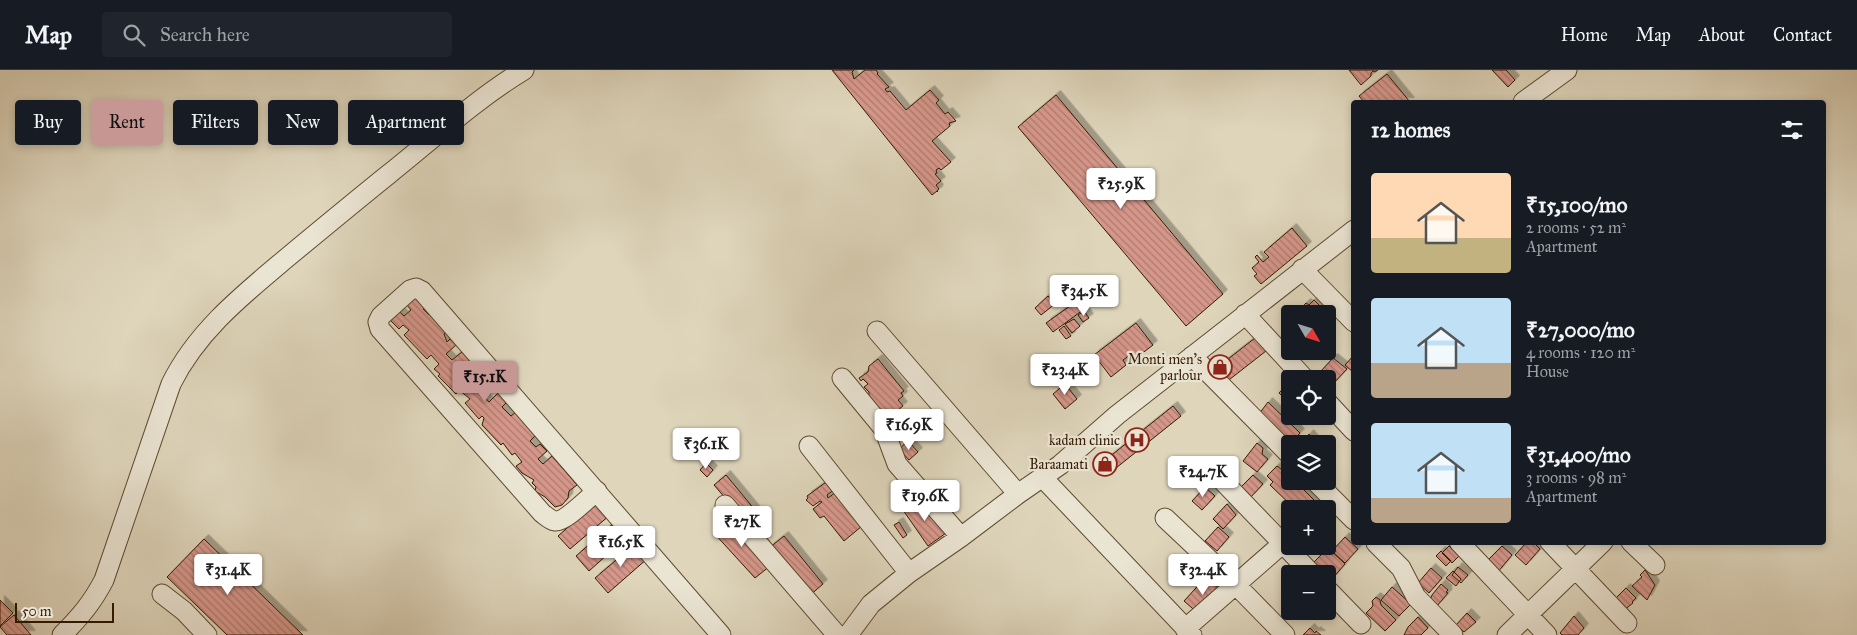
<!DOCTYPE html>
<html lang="en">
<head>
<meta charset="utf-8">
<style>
	body { margin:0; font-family:"IM FELL Great Primer",serif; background:#20242c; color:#f1f3f6; height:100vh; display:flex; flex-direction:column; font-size:19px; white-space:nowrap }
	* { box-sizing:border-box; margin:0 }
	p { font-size:16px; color:#9ea1a6 }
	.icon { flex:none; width:28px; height:28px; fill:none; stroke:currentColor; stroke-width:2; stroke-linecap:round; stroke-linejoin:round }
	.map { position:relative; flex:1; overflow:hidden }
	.sheet { position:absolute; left:1351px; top:30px; width:475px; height:445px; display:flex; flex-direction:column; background:#171b24; border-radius:5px; box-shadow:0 2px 8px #0003 }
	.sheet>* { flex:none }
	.top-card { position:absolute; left:15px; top:30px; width:475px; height:45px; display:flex; gap:10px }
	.needle { width:32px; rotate:129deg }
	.fabs { position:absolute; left:1281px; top:235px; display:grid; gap:10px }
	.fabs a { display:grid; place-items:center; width:55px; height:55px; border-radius:5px; background:#171b24; box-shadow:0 2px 8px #0003; font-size:25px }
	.scale { position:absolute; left:15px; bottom:12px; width:99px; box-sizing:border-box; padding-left:5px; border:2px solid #341b02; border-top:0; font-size:14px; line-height:18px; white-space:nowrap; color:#341b02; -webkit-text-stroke:4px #eae4d3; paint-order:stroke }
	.price { position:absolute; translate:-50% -42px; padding:0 11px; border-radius:5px; background:#fff; color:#222; font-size:16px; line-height:32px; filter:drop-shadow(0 1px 2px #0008) }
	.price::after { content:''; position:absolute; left:50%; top:30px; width:15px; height:11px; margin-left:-8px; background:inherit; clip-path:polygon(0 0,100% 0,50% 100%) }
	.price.current { background:#c59692; color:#111 }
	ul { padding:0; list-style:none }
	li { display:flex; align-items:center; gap:15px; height:125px; padding:0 20px }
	li span { display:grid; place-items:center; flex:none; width:140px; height:100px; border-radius:5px; color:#555 }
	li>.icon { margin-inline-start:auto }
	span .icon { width:60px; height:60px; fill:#fffc; stroke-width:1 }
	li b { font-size:21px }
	h2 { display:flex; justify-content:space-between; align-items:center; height:60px; padding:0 20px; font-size:21px }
	.pill { padding:0 18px; border-radius:5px; background:#171b24; box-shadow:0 2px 8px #0003; font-size:18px; line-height:45px }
	.pill.current { background:#c59692; color:#111 }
	header { display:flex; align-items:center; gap:30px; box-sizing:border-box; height:70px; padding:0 25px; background:#171b24; border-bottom:1px solid #363941 }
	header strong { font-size:24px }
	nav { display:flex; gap:28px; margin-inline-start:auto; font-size:18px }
	.search { width:350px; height:45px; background:#20242c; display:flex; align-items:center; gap:12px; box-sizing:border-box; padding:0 18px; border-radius:5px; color:#9ea1a6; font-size:19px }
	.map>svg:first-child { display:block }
	.building { fill:url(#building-back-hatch); stroke:#341b02; filter:url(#shadow) }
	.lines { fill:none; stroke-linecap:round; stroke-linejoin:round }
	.minor-casing { stroke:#5e4a30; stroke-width:21 }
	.minor { stroke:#eae4d3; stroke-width:19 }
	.labels { text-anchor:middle; stroke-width:4.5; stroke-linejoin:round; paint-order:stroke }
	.poi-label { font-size:14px; fill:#341b02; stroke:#eae4d3; text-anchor:end }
</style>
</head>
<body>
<header>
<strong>Map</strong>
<div class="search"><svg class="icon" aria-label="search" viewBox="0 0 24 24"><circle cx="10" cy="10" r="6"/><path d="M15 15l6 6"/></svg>Search here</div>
<nav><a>Home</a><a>Map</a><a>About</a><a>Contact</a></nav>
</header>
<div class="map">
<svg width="1857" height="565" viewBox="0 0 1857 565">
	<defs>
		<pattern id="building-back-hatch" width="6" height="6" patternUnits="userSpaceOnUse" patternTransform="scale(1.25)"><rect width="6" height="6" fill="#d6978b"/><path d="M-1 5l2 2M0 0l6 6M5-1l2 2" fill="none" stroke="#ae7a6f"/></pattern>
		<filter id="shadow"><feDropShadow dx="4.5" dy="-4.5" stdDeviation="0" flood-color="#0004"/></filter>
	</defs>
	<rect width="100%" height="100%" fill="#ded5bb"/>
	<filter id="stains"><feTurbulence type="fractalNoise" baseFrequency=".004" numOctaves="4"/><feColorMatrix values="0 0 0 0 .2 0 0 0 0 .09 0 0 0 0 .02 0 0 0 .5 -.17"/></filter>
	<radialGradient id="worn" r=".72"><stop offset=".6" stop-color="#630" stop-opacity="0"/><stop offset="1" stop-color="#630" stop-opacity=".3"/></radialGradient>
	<path class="building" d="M832,0H854L852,2L854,9L865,0H876L878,3L877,4L889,17L885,19L887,22L890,21L906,40L930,20L939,30L936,33L945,44L948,42L956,51L949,53L950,56L932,71L951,92L941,100L939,98L936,100L937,103L935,104L941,111L936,115L939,119L937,121L938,122L937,121L932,125Z
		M1349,0H1378L1375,2L1373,1L1371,3V6L1361,15Z
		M1492,0H1506L1515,10L1508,17Z
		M1387,4L1410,32H1364L1359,26Z
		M1056,25L1223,224L1186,256L1018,57Z
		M1292,158L1307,176L1261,214L1254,206L1257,204L1252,198L1259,192L1255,187L1257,185L1263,192L1269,187L1264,182Z
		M415,226L427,235L423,239L429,245L432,242L448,260L444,264L447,272L450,269L456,275L446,284L452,290L462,282L480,300L471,308L481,319L487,313L490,316L482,324L489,332L498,323L507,332L502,337L511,346L516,342L537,364L530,371L536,377L540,374L547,381L538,389L543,394L552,386L577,415L569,421L568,428L562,435L555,437L545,427L535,421L536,417L532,413L534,410L522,403L516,396L522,392L515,383L512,385L503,373L501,375L482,355L484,348L482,346L479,349L465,333L470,329L459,320L456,324L438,306L440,304L434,299L439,294L431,285L427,289L404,265L409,260L403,255L399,259L389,249L398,240L404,246L411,240L406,234Z
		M1048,226L1055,234L1041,245L1035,238Z
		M1314,230L1332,248L1328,252V244H1296L1306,233L1309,235Z
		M1077,231L1083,240L1053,262L1046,253Z
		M1084,241L1089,248L1083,252L1078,245Z
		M1074,249L1080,256L1072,263L1065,254Z
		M1136,253L1153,275L1136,288L1133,283L1123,290L1126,295L1111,307L1094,285Z
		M1064,256L1071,266L1066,269L1059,260Z
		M1255,268L1266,281L1225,313L1214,300Z
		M1298,281H1309L1302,288Z
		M1354,285V303L1345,295Z
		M1333,288L1347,299L1332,315L1320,302Z
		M878,289L904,321L901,323L903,326L898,330L903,336L888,348L869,327V322L864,317L868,314L863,309L861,311L859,308L868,302L869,296Z
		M1290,311V333L1279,323Z
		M1065,314L1077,329L1065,339L1053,324Z
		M1268,332L1300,363L1288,376L1259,344Z
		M1173,336L1181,346L1106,406L1098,396Z
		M1309,364L1318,374H1301Z
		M908,371L918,382L909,390L899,379Z
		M1257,373L1263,378L1262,384L1268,389L1257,402L1243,391Z
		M706,393L713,400L707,407L700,400Z
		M1277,396L1290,406V411H1295L1317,433L1311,439H1295L1270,415L1273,412L1267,406Z
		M726,405L760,446L749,456L714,415Z
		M1253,405L1263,414L1250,428L1240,418Z
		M829,410L835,419L827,425L828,428L836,422L862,456L844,471L824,446L820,448L813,439L822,432L820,431L813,436L806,430L808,428L807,426Z
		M1205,417L1215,426L1202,440L1192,431Z
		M921,428L946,463L928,476L903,440Z
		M598,431L610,445L570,479L558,466Z
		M1227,434L1236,445L1223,459L1213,449Z
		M729,449L770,496L755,508L713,462Z
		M615,452L628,466L589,501L576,486Z
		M899,452L907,465L903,468L894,455Z
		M1218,457L1229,467L1217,481L1205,471Z
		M784,466L823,514L809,526L769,478Z
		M1345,467L1358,479L1345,493L1332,481Z
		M204,469L303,565H227L167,507Z
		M1527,472H1533L1540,479L1526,495L1515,485Z
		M635,474L648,488L608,523L595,508Z
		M1449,476L1459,486L1452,493L1442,483Z
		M1502,476L1512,485L1497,503L1486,492Z
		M1328,478L1345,494L1332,509L1314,492Z
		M1441,481L1451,491L1446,496L1436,486Z
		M1458,497L1468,505L1461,513L1452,505Z
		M1431,498L1442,508L1429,523L1418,513Z
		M1645,500L1655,515L1647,530L1632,516L1642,507L1640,505Z
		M1453,501L1461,509L1456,516L1446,508Z
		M1206,507L1222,522L1200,545L1184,531Z
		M1441,514L1448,520L1446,522L1448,523L1437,536L1430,530L1432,525Z
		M1392,517L1411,534L1399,546L1381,530Z
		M1626,518L1636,528L1632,532L1633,533L1623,541L1613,531Z
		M1376,527L1380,530L1381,535L1396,550L1385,561L1366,543L1373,536L1372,531Z
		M0,530L13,543L0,556Z
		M1467,543L1476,552L1464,562L1456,555Z
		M14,545L31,565H7L0,557Z
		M1574,546L1584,558L1578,565H1562L1560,563Z
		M1418,547L1428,558L1421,565H1404L1408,557Z
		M1310,558L1315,563L1316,561L1321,565H1303Z"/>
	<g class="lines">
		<g class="minor-casing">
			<path id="minor" d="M1523,32L1567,0
				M1302,199L1354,252
				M1245,244L1305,309
				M877,261L1018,424
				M1192,286L1290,385
				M842,308L884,359L897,394L961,467
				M1328,333L1354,361
				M809,376L909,503
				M1213,401L1312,504
				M1043,408L1192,565
				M1315,411L1354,450
				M597,421C588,428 565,452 555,451C550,450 546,446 542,443L380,259L378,252L381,246L410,220L416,218L422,221L721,565
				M725,435L837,565
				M1165,448L1236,515L1285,565
				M1459,472L1547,565
				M1550,472L1627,553
				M1631,472L1655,495
				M1376,473L1401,498L1416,527L1453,565
				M1328,520L1361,554
				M162,524L184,541L207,565
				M1185,559L1290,467
				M62,565C80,547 92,533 104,510L171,314C196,263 240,227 283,191C318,162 353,133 389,104C433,69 476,29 524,0
				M848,565L871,534L909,503L961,467L1018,424L1060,395L1117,345L1354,160
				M1507,565L1603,472"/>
		</g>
		<use href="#minor" class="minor"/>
	</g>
	<defs>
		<g id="shop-ring" transform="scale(1.25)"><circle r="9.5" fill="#eae4d3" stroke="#8f2418" stroke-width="1.5"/><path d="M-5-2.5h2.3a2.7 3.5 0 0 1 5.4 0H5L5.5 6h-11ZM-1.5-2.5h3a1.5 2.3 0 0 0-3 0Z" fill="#8f2418"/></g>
		<g id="hospital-ring" transform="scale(1.25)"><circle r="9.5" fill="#eae4d3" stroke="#8f2418" stroke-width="1.5"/><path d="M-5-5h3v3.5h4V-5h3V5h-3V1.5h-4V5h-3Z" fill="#8f2418"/></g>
	</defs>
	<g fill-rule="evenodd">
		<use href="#shop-ring" x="1220" y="297"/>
		<use href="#hospital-ring" x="1137" y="370"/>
		<use href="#shop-ring" x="1105" y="394"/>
	</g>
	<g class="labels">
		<g class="poi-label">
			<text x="1202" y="294">Monti men's<tspan x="1202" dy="16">parlour</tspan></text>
			<text x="1120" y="375">kadam clinic</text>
			<text x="1088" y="399">Baraamati</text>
		</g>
	</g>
	<rect width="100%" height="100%" filter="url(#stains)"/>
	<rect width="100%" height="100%" fill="url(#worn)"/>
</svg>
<div class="fabs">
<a><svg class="needle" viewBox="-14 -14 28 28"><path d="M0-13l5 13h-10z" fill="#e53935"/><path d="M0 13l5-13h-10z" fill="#9ea1a6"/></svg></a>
<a><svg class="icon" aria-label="locate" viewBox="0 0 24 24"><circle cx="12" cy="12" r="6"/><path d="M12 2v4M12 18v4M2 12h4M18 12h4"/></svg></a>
<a><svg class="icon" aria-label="layers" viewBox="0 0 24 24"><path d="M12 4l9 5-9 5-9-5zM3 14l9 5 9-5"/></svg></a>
<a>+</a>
<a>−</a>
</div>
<div class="scale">50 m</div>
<b class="price" style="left:1121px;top:140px">₹25.9K</b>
<b class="price" style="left:1084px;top:247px">₹34.5K</b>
<b class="price" style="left:1065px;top:326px">₹23.4K</b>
<b class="price current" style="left:485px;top:333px">₹15.1K</b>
<b class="price" style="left:909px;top:381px">₹16.9K</b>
<b class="price" style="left:706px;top:400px">₹36.1K</b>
<b class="price" style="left:1203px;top:428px">₹24.7K</b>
<b class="price" style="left:925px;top:452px">₹19.6K</b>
<b class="price" style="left:742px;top:478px">₹27K</b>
<b class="price" style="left:621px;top:498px">₹16.5K</b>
<b class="price" style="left:228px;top:526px">₹31.4K</b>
<b class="price" style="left:1203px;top:526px">₹32.4K</b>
<div class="top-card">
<a class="pill">Buy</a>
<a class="pill current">Rent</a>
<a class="pill">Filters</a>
<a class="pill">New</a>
<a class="pill">Apartment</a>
</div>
<section class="sheet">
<h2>12 homes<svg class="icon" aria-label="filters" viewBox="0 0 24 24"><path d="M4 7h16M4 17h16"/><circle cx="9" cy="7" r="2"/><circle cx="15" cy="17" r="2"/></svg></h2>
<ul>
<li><span style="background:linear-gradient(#ffd9b3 65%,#c2b280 0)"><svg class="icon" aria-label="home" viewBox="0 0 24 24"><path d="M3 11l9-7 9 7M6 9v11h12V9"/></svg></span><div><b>₹15,100/mo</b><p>2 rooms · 52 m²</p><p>Apartment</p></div></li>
<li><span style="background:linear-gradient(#bfe0f5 65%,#b9a48a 0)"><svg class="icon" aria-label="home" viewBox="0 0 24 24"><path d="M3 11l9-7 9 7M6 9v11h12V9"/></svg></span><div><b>₹27,000/mo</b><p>4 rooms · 120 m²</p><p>House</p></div></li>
<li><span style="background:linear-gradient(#bfe0f5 75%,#b9a48a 0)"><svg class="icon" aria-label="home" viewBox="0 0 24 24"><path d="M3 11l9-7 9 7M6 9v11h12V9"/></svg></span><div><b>₹31,400/mo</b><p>3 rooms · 98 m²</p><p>Apartment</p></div></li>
</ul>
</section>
</div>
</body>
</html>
